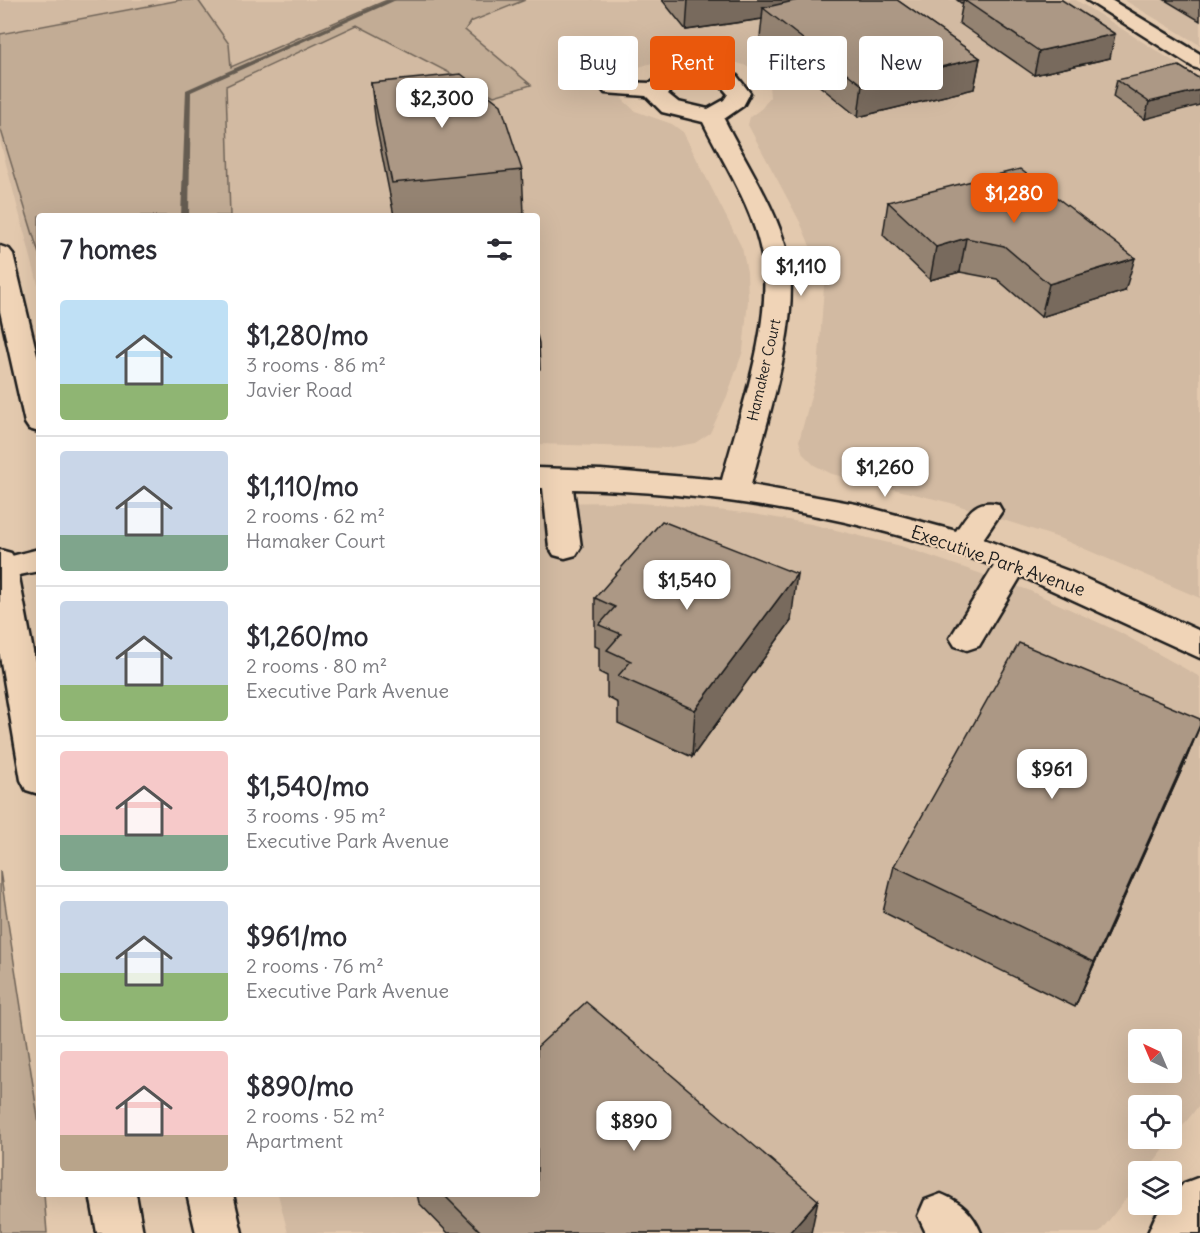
<!DOCTYPE html>
<html lang="en">
<head>
<meta charset="utf-8">
<style>
	body { margin:0; font-family:Delius,sans-serif; background:#f2f2f3; color:#2b2b33; height:100vh; display:flex; flex-direction:column; font-size:22px; white-space:nowrap }
	* { box-sizing:border-box; margin:0 }
	p { font-size:20px; color:#7c7c81 }
	.icon { flex:none; width:33px; height:33px; fill:none; stroke:currentColor; stroke-width:2; stroke-linecap:round; stroke-linejoin:round }
	.map { position:relative; flex:1; overflow:hidden }
	.drawer { position:absolute; left:36px; top:213px; width:504px; height:984px; display:flex; flex-direction:column; background:#fff; border-radius:6px; box-shadow:0 6px 24px #0002 }
	.drawer>* { flex:none }
	.banner { position:absolute; left:558px; top:36px; width:552px; height:54px; display:flex; gap:12px }
	.needle { width:39px; rotate:316deg }
	.tools { position:absolute; left:1128px; top:1029px; display:grid; gap:12px }
	.tools a { display:grid; place-items:center; width:54px; height:54px; border-radius:6px; background:#fff; box-shadow:0 6px 24px #0002; font-size:30px }
	.price { position:absolute; translate:-50% -51px; padding:0 14px; border-radius:12px; background:#fff; color:#222; font-size:20px; line-height:39px; filter:drop-shadow(0 2px 3px #0008) }
	.price::after { content:''; position:absolute; left:50%; top:36px; width:18px; height:14px; margin-left:-9px; background:inherit; clip-path:polygon(0 0,100% 0,50% 100%) }
	.price.selected { background:#ea580c; color:#fff }
	ul { padding:0; list-style:none }
	li { display:flex; align-items:center; gap:18px; height:150px; padding:0 24px }
	li+li { border-top:2px solid #e1e1e2 }
	li span { display:grid; place-items:center; flex:none; width:168px; height:120px; border-radius:6px; color:#555 }
	li>.icon { margin-inline-start:auto }
	span .icon { width:72px; height:72px; fill:#fffc; stroke-width:1 }
	li b { font-size:26px }
	h2 { display:flex; justify-content:space-between; align-items:center; height:72px; padding:0 24px; font-size:26px }
	.tag { padding:0 21px; border-radius:6px; background:#fff; box-shadow:0 6px 24px #0002; font-size:21px; line-height:54px }
	.tag.selected { background:#ea580c; color:#fff }
	.map>svg:first-child { display:block }
	.built { fill:#d2baa2; fill-rule:evenodd }
	.green { fill:#c2ac95; stroke:#6f6458; stroke-width:1.5 }
	.lines { fill:none; stroke-linecap:round; stroke-linejoin:round }
	.stream { fill:#655c51; fill-rule:evenodd }
	.minor-casing { stroke:#1c1c1c; stroke-width:5 }
	.major-casing { stroke:#1c1c1c; stroke-width:5 }
	.minor { fill:#f0d4b7; fill-rule:evenodd }
	.major { fill:#f0d4b7; fill-rule:evenodd }
	.wall { fill:#948372; stroke:#1c1c1c; stroke-width:1.5 }
	.shaded-wall { fill:#786a5d; stroke:#1c1c1c; stroke-width:1.5 }
	.building { fill:#ac9885; stroke:#1c1c1c; stroke-width:1.5 }
	.labels { text-anchor:middle; stroke-width:4.5; stroke-linejoin:round; paint-order:stroke }
	.far-street-label { font-size:15px; fill:#1c1c1c; stroke:#f0d4b7 }
	.street-label { font-size:18px; fill:#1c1c1c; stroke:#f0d4b7 }
</style>
</head>
<body>
<div class="map">
<svg width="1200" height="1233" viewBox="0 0 1200 1233">
	<rect width="100%" height="100%" fill="#e3c9ae"/>
	<filter id="ink" filterUnits="userSpaceOnUse"><feTurbulence type="fractalNoise" baseFrequency=".0167" numOctaves="2"/><feDisplacementMap in="SourceGraphic" scale="12" xChannelSelector="R" yChannelSelector="G"/><feConvolveMatrix kernelMatrix="1 2 1 2 8 2 1 2 1" color-interpolation-filters="sRGB"/></filter>
	<g filter="url(#ink)">
		<path class="built" d="M0,0H1076L1200,78V598L1059,538L951,503L832,474L814,465L803,454L799,441L818,370L824,286L821,272L800,222L748,125L750,117L762,108L770,97L769,85L760,74L744,65L724,59L676,56L635,68L624,78L620,89L623,100L635,111L672,124L683,132L742,248L747,272L748,300L743,351L727,396L710,433L695,443L667,448L537,444V216H39V288L0,141Z
			M1124,0H1200V45Z
			M621,502L672,505L753,514L811,524L901,546L1028,590L1119,632L1200,677V1104L1147,1171L1138,1172V1183L1099,1233H288L278,1194H537V503ZM1138,1040H1172V1072H1138ZM1138,1106H1172V1138H1138Z"/>
		<path class="green" d="M180,0H198L229,44L231,67L387,0H525L470,22L465,30L531,85L494,96L357,25L226,86L230,216H39V254L0,127V34Z
			M0,871L39,1124V1194H44L47,1233H0Z"/>
		<g class="lines">
			<path class="stream" d="M388,0H396L191,92L189,216H181L186,90Z"/>
			<g class="minor-casing">
				<path id="minor" d="M1087,0H1111L1200,54V69L1193,67Z
					M706,69L737,76L750,93L743,106L724,119C745,161 778,210 788,256C801,322 767,418 751,485L856,504L956,531C968,514 975,498 998,504L1002,511L983,539L1071,572L1200,631V658L1021,576L979,646L967,650L955,646L950,638L994,566C861,517 716,492 573,489L581,547L576,555L565,558L554,555L549,547L543,488H537V468L601,470L722,480C739,415 774,322 762,256C754,209 724,164 703,122L662,112L646,96L605,93L597,83L600,78L608,77L619,82L651,83C668,69 685,69 706,69ZM706,81L721,86L728,94L724,100L708,109L678,102L668,94L677,84Z
					M39,549V571L0,579V559Z
					M1200,1177V1233H1148L1155,1217L1165,1204H1172V1198L1184,1183Z
					M941,1194C961,1202 973,1213 981,1233H926L918,1216L925,1200Z"/>
			</g>
			<g class="major-casing">
				<path id="major" d="M0,246L9,249L13,254L39,363V432L29,429L25,423L0,311Z
					M0,550L11,553L16,561L39,683V794L26,790L21,780L0,656Z
					M90,1194H136L143,1233H97Z
					M187,1194H233L242,1233H196Z"/>
			</g>
			<use href="#minor" class="minor"/>
			<use href="#major" class="major"/>
		</g>
		<path class="wall" d="M662,0H897L980,58L974,89L858,117L760,38L762,19L686,30Z
			M957,0H1062L1110,58L1034,75L959,23L963,2L961,3Z
			M1165,0H1200V21Z
			M1200,79L1145,119L1113,97L1117,80Z
			M371,83L522,170L524,214L509,216H394L376,125Z
			M888,202L1125,291L1041,317L997,279L960,272L930,280L883,235Z
			M537,335L539,343L540,369L537,370Z
			M595,598L791,621L692,757L618,723V703L607,697V676L599,672V648L595,646Z
			M1200,726L1183,767L1075,1007L883,912L894,866Z
			M417,1194H537L811,1233H448L419,1203Z"/>
		<path class="shaded-wall" d="M688,0H842L763,8L762,19L686,30Z
			M1115,34L1110,58L1034,75L1039,51Z
			M980,58L974,89L858,117L862,85Z
			M1200,90V105L1145,119L1149,102Z
			M966,238L960,272L930,280L936,247Z
			M1135,258L1125,291L1041,317L1049,284Z
			M797,574L791,621L692,757L695,710Z
			M1200,725L1183,767L1075,1007L1094,962Z
			M818,1200L811,1233H789Z"/>
		<path class="building" d="M798,0H897L980,58L862,85L763,8Z
			M964,0H1062L1115,34L1039,51Z
			M1179,66L1200,79V90L1149,102L1117,80Z
			M461,74L501,105L522,170L392,183L371,83Z
			M1020,169L1135,258L1049,284L1004,246L966,238L936,247L888,202Z
			M662,521L797,574L695,710L618,676L631,661L607,650L621,634L599,625L615,607L595,598Z
			M1019,643L1200,719V725L1094,962L894,866Z
			M586,1002L818,1200L789,1233H482L443,1194H537V1047Z"/>
	</g>
	<g class="labels">
		<g class="far-street-label">
			<text transform="translate(764 370) rotate(-77)" y="5">Hamaker Court</text>
		</g>
		<g class="street-label">
			<text transform="translate(998 561) rotate(19)" y="6">Executive Park Avenue</text>
		</g>
	</g>
</svg>
<div class="tools">
<a><svg class="needle" viewBox="-14 -14 28 28"><path d="M0-13l5 13h-10z" fill="#e53935"/><path d="M0 13l5-13h-10z" fill="#7c7c81"/></svg></a>
<a><svg class="icon" aria-label="locate" viewBox="0 0 24 24"><circle cx="12" cy="12" r="6"/><path d="M12 2v4M12 18v4M2 12h4M18 12h4"/></svg></a>
<a><svg class="icon" aria-label="layers" viewBox="0 0 24 24"><path d="M12 4l9 5-9 5-9-5zM3 14l9 5 9-5"/></svg></a>
</div>
<b class="price" style="left:442px;top:129px">$2,300</b>
<b class="price selected" style="left:1014px;top:224px">$1,280</b>
<b class="price" style="left:801px;top:297px">$1,110</b>
<b class="price" style="left:885px;top:498px">$1,260</b>
<b class="price" style="left:687px;top:611px">$1,540</b>
<b class="price" style="left:1052px;top:800px">$961</b>
<b class="price" style="left:634px;top:1152px">$890</b>
<div class="banner">
<a class="tag">Buy</a>
<a class="tag selected">Rent</a>
<a class="tag">Filters</a>
<a class="tag">New</a>
</div>
<section class="drawer">
<h2>7 homes<svg class="icon" aria-label="filters" viewBox="0 0 24 24"><path d="M4 7h16M4 17h16"/><circle cx="9" cy="7" r="2"/><circle cx="15" cy="17" r="2"/></svg></h2>
<ul>
<li><span style="background:linear-gradient(#bfe0f5 70%,#8fb573 0)"><svg class="icon" aria-label="home" viewBox="0 0 24 24"><path d="M3 11l9-7 9 7M6 9v11h12V9"/></svg></span><div><b>$1,280/mo</b><p>3 rooms · 86 m²</p><p>Javier Road</p></div></li>
<li><span style="background:linear-gradient(#c9d6e8 70%,#7fa58c 0)"><svg class="icon" aria-label="home" viewBox="0 0 24 24"><path d="M3 11l9-7 9 7M6 9v11h12V9"/></svg></span><div><b>$1,110/mo</b><p>2 rooms · 62 m²</p><p>Hamaker Court</p></div></li>
<li><span style="background:linear-gradient(#c9d6e8 70%,#8fb573 0)"><svg class="icon" aria-label="home" viewBox="0 0 24 24"><path d="M3 11l9-7 9 7M6 9v11h12V9"/></svg></span><div><b>$1,260/mo</b><p>2 rooms · 80 m²</p><p>Executive Park Avenue</p></div></li>
<li><span style="background:linear-gradient(#f6c9c9 70%,#7fa58c 0)"><svg class="icon" aria-label="home" viewBox="0 0 24 24"><path d="M3 11l9-7 9 7M6 9v11h12V9"/></svg></span><div><b>$1,540/mo</b><p>3 rooms · 95 m²</p><p>Executive Park Avenue</p></div></li>
<li><span style="background:linear-gradient(#c9d6e8 60%,#8fb573 0)"><svg class="icon" aria-label="home" viewBox="0 0 24 24"><path d="M3 11l9-7 9 7M6 9v11h12V9"/></svg></span><div><b>$961/mo</b><p>2 rooms · 76 m²</p><p>Executive Park Avenue</p></div></li>
<li><span style="background:linear-gradient(#f6c9c9 70%,#b9a48a 0)"><svg class="icon" aria-label="home" viewBox="0 0 24 24"><path d="M3 11l9-7 9 7M6 9v11h12V9"/></svg></span><div><b>$890/mo</b><p>2 rooms · 52 m²</p><p>Apartment</p></div></li>
</ul>
</section>
</div>
</body>
</html>
